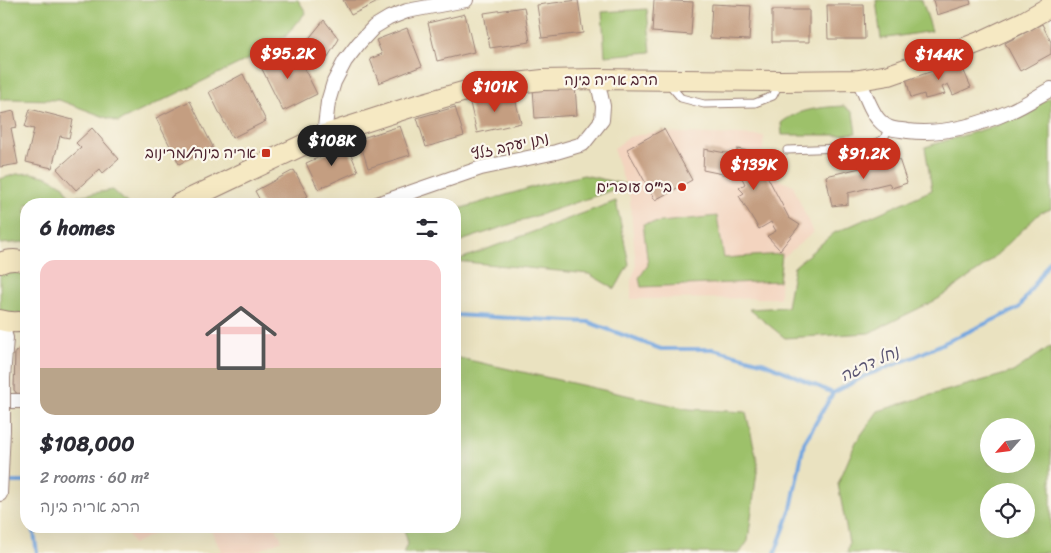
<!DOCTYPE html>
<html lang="en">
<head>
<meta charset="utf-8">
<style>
	body { margin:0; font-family:Sriracha,"Playpen Sans Hebrew",sans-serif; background:#f7f7f7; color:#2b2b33; height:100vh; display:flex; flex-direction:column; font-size:19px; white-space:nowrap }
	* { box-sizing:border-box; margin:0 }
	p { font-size:16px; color:#7c7c81 }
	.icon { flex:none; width:28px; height:28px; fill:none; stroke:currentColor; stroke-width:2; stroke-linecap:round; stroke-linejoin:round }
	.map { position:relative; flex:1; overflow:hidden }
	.sheet { position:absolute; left:20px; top:198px; width:441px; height:335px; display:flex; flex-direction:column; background:#fff; border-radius:20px; box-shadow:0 5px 20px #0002 }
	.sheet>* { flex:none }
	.needle { width:32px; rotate:242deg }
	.buttons { position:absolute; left:980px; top:418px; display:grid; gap:10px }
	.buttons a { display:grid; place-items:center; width:55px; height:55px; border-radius:50%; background:#fff; box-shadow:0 5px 20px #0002; font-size:25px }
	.price { position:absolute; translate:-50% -42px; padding:0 11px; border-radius:18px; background:#c8321e; color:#fff; font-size:16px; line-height:32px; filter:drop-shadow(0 1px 2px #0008) }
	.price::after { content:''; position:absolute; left:50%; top:30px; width:15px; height:11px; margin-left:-8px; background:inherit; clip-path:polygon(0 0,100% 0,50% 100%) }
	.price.current { background:#222; color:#fff }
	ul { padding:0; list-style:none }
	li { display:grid; align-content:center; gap:10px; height:265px; padding:0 20px }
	li span { display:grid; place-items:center; height:155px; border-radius:15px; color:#555 }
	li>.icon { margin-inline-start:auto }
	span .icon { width:90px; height:90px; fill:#fffc; stroke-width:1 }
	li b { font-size:21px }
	h2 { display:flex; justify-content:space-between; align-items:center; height:60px; padding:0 20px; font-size:21px }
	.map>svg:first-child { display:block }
	.built { fill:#f3d4bf }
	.green { fill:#9dc16b; stroke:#74704b; fill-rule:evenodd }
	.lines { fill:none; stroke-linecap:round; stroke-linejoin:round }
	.stream { stroke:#73a6df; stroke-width:4 }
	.building { fill:#c49e81 }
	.lane-casing { stroke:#9a8076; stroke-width:9 }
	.street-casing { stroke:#9a8076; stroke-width:16 }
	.secondary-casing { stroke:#9a8076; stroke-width:22 }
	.lane { stroke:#fff; stroke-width:7 }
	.street { stroke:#fff; stroke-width:14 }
	.secondary { stroke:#f6e9c3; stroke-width:20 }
	.street-bridge-casing { stroke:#9a8076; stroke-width:16; stroke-linecap:butt }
	.street-bridge { stroke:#fff; stroke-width:14 }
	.poi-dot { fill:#c8321e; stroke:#fbf7ec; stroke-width:2 }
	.labels { text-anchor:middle; stroke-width:4.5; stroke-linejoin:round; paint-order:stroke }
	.street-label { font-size:15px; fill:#4a1f2b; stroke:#fbf7ec }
	.poi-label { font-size:15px; fill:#4a1f2b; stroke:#fbf7ec; text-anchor:end }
	.water-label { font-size:16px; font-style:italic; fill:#5a5573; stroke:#fbf7ec }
</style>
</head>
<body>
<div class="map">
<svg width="1051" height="553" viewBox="0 0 1051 553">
	<rect width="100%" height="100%" fill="#fbf7ec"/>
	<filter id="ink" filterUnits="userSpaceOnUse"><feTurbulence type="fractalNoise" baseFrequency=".02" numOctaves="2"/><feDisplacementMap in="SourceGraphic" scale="10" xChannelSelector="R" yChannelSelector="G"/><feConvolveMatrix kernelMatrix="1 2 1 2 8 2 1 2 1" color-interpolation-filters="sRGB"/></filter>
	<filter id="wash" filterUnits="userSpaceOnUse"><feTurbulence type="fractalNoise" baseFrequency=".0096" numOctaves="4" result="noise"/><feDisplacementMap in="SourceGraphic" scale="20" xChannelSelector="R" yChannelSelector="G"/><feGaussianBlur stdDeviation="1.12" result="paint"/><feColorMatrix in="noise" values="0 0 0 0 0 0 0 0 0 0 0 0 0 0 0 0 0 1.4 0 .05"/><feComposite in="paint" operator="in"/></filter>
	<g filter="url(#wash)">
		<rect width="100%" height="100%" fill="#eae2c0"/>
		<path class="built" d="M655,132L764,136L762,152L768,168L781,181L793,185L813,233L781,259L780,298L631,299V280L636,268L630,199L613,149L629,137Z
			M123,526H169L133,544Z
			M209,526H275L282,540L254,553H222Z"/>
		<path class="green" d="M0,0H298L306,12L286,36L259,54L118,122L59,100L6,99L0,100Z
			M876,0H922L932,31L881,39Z
			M647,9L651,52L605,56L602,12Z
			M1051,97V209L1040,213L986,265L938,299L869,333L785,338L749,309L787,307L794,267L834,233L932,190L925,147L998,125Z
			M844,106L853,113L856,133L836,135H782L781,123C798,109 823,107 844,106Z
			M31,173L48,177L64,186L70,197L113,190L128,204H26V242L0,244V179L17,174Z
			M584,175L628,185L455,243V210L540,185Z
			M616,201L629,264L615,289L589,274L455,261Z
			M717,216L724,258L782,254L779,281L641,287L639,278L648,265L643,224Z
			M26,268V314L0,313V269Z
			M1051,346V553H847L849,543L838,484L856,442L878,411L917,399L1013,372ZM989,426H1026V464H989ZM989,491H1026V529H989Z
			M455,357L689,409L746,412L758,464L748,541L740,553H403L408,543L403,526H455Z"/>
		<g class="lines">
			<path class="stream" d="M455,315L588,322L661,349H713L765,363L833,393
				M2,482H26
				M33,526L37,553
				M775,553L791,509L804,443L833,393L865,376L914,357L1019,308L1051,259"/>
		</g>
		<g id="blocks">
			<path class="building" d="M343,0H382L351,15Z
				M578,0L583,33L542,38L537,5Z
				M654,0L693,2L691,35L652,32Z
				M933,0H970L971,4L937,15Z
				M712,4L751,6L749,40L710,38Z
				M827,5H864L865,39H828Z
				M524,7L530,42L490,48L484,13Z
				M772,10H809V42H772Z
				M465,14L474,52L437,61L428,23Z
				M324,20L339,39L324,63L302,47Z
				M1042,24L1051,42V54L1020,71L1005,43Z
				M407,28L422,66L379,83L370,59L382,54L376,40Z
				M294,48L317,94L283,111L260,65Z
				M959,60L971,87L953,95L948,84L942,87L945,94L925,99L924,94L911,98L906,78Z
				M243,74L266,121L232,138L209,92Z
				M575,85L577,115L535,118L533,88Z
				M514,94L521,123L477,133L470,103Z
				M190,101L213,147L179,164L156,118Z
				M455,107L464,136L426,147L417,118Z
				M30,109L73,120L69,138L60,136L52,168L26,162L34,129L25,127Z
				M14,111L17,127L11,128L18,164L0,167V114Z
				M400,126L410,155L368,168L359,139Z
				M92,128L119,159L103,173L100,169L76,190L57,169L81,148L76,143Z
				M664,129L692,180L655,200L627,149Z
				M347,145L358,171L318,189L306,163Z
				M704,149L737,155V149L759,153L765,172L789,218L800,225L780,250L767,236L776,231L771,222L759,229L739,196L744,193L739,188L745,184L742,178L703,170Z
				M899,159L907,183L892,188L889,183L848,193V204L832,206L826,176Z
				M294,170L308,196L293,204H262L255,191Z
				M26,347V398L21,399L14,390L15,352Z"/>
		</g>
	</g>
	<g filter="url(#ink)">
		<use href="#blocks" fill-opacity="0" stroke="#9a8076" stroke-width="1"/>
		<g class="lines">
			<g class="lane-casing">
				<path id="lane" d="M668,83L681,98L704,104L755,103L773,96L779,84
					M787,150L868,147L884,139L888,128"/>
			</g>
			<g class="street-casing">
				<path id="street" d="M859,80C864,91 872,114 880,121C888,130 896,129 908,131C943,135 979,125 1011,111C1025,105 1038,96 1051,89
					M324,135L328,102L334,82L345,61L359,43L374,27L389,18L407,11L466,0
					M377,204L481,168L556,152L583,144L602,120L603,106L597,79
					M0,321L6,338L3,378
					M0,401H26
					M0,494L3,430"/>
			</g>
			<g class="secondary-casing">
				<path id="secondary" d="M179,204L324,135L417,105L480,87L543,80L597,79L781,81L859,80L889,75L949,54L982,41L1025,21L1051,6
					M0,263C9,259 17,259 26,262
					M0,320C10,323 17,323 26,321"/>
			</g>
			<use href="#lane" class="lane"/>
			<use href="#street" class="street"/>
			<use href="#secondary" class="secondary"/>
			<g class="street-bridge-casing">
				<path id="street-bridge" d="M3,430V378"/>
			</g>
			<use href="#street-bridge" class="street-bridge"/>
		</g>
	</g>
	<g class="poi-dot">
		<rect x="261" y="148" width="10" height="10" rx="2.5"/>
		<circle cx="682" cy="187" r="5"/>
	</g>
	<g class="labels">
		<g class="street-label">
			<text x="611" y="85">הרב אריה בינה</text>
			<text transform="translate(510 146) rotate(-13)" y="5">נתן יעקב זלץ</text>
		</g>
		<g class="poi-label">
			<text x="256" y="158">אריה בינה/מרינוב</text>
			<text x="672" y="192">בי"ס עופרים</text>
		</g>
		<g class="water-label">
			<text transform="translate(869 363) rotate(-25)" y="6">נחל דרגה</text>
		</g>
	</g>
</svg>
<div class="buttons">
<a><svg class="needle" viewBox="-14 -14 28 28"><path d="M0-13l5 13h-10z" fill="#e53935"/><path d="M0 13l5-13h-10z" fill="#7c7c81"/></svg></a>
<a><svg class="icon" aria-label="locate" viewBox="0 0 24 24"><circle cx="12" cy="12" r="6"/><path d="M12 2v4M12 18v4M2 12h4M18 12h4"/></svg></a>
</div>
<b class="price" style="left:288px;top:80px">$95.2K</b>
<b class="price" style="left:939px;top:81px">$144K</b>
<b class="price" style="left:495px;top:113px">$101K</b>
<b class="price current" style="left:332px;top:167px">$108K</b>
<b class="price" style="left:864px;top:180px">$91.2K</b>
<b class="price" style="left:754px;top:191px">$139K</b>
<section class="sheet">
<h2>6 homes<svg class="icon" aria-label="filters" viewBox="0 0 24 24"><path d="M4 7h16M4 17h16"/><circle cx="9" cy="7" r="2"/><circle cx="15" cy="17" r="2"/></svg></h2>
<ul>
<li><span style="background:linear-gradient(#f6c9c9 70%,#b9a48a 0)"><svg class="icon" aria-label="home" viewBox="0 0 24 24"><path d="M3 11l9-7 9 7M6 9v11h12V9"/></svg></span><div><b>$108,000</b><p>2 rooms · 60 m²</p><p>הרב אריה בינה</p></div></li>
</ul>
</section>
</div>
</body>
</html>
